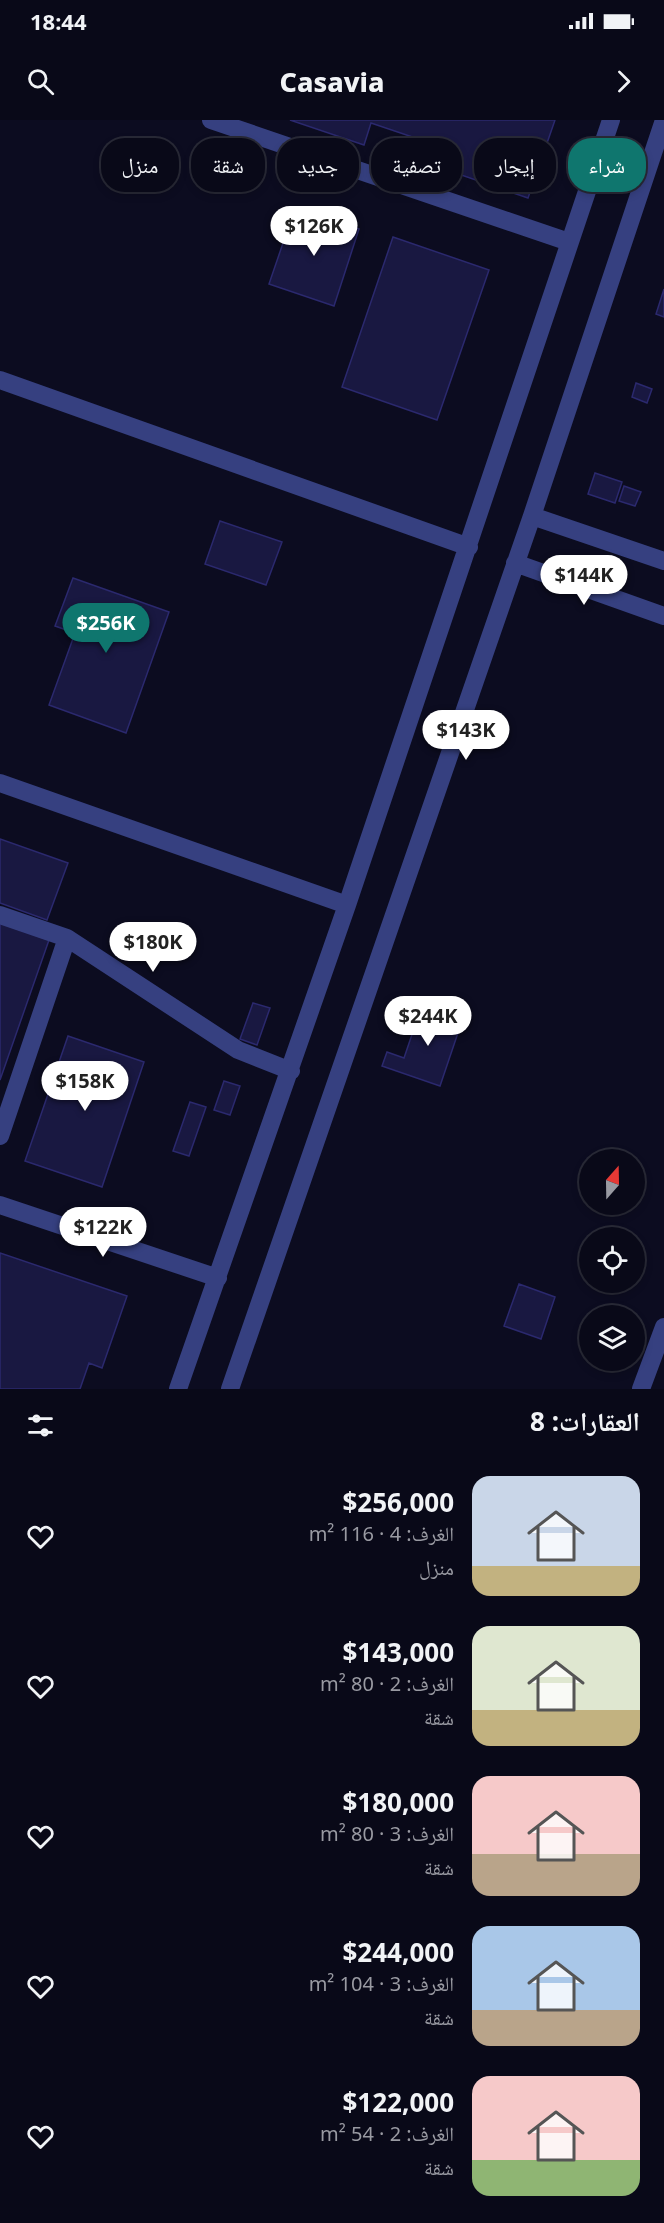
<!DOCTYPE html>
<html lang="ar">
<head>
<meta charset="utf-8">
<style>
	body { margin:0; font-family:"Noto Sans","Noto Naskh Arabic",sans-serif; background:#171725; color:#f1f3f6; direction:rtl; height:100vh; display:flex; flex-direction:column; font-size:22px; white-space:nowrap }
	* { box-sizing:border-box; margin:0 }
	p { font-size:20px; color:#999aa2 }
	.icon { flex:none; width:33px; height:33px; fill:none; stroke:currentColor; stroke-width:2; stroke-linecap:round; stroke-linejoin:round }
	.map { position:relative; height:1269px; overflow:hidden; direction:ltr }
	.sheet { display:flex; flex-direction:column; background:#090918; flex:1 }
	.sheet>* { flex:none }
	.guide { position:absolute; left:18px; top:18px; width:628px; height:54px; direction:rtl; display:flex; gap:12px }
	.needle { width:39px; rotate:20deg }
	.fabs { position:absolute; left:579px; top:1029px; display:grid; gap:12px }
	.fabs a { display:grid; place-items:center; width:66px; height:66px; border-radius:50%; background:#090918; box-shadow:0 3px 9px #0003,0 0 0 2px #292a37; font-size:30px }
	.price { position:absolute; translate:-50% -51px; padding:0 14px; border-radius:21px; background:#fff; color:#222; font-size:20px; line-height:39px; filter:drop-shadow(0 2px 3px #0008) }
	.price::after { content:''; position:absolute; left:50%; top:36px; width:18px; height:14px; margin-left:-9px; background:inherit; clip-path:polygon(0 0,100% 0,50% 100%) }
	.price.selected { background:#0f766e; color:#fff }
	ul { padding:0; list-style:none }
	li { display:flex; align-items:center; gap:18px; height:150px; padding:0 24px }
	li span { display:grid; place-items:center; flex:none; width:168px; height:120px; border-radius:18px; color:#555 }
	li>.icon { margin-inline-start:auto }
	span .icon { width:72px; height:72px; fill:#fffc; stroke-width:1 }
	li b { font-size:26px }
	h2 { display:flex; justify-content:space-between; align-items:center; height:72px; padding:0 24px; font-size:26px }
	.pill { padding:0 21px; border-radius:24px; background:#090918; box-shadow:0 3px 9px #0003,0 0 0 2px #292a37; font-size:21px; line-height:54px }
	.pill.selected { background:#0f766e; color:#fff }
	.status { display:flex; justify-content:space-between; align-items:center; height:42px; padding:0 30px; background:#090918; direction:ltr }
	.status svg { height:16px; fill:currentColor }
	header { display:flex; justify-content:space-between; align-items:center; height:78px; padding:0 24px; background:#090918; font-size:27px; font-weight:800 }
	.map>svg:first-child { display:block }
	.building { fill:#191841; stroke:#2b296e; stroke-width:1.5 }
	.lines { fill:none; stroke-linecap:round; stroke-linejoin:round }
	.minor { stroke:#364080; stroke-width:18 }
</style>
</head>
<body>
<div class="status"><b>18:44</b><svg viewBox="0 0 49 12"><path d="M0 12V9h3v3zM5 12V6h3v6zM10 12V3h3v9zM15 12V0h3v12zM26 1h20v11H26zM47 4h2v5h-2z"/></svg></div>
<header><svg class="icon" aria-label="forward" viewBox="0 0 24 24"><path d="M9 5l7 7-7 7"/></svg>Casavia<svg class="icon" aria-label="search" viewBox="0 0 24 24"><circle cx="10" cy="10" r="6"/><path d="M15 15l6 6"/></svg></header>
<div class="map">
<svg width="664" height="1269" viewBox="0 0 664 1269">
	<rect width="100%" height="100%" fill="#0c0c20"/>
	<path class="building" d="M290,0H555L528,78L441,48L448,29L371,3L364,25Z
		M295,88L359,109L334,186L269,164Z
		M393,117L489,150L437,300L342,267Z
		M664,169V197L656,194Z
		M636,263L652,269L647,283L632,277Z
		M595,353L622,362L615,383L588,374Z
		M624,366L641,372L635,386L619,381Z
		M220,401L282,422L266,465L205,444Z
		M73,458L169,492L126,613L49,585L75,513L55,506Z
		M0,719L68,743L47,800L0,783Z
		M0,803L49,820L0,960Z
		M253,883L270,888L257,925L240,919Z
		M422,885L463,898L440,966L382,946L387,932L404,938Z
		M68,916L144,942L102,1067L25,1041Z
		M224,961L240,966L230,995L214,990Z
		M190,982L206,987L189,1036L173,1031Z
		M0,1133L127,1176L102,1248L89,1243L80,1269H0Z
		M519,1164L555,1177L541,1219L504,1206Z"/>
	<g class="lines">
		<path class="minor" d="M211,0L569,122
			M0,260L469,427
			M532,396L664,441
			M515,443L664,496
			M0,663L347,785
			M0,795L67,818L238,930L291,951
			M0,1016L67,818
			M0,1085L218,1158
			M178,1269L347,785L611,0
			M230,1269L532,396L664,0
			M641,1269L664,1207"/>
	</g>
</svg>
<div class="fabs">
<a><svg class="needle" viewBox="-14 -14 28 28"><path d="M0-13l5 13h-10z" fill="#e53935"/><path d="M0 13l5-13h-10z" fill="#999aa2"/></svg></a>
<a><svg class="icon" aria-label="locate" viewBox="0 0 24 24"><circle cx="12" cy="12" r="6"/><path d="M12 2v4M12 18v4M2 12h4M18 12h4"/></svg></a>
<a><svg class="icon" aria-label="layers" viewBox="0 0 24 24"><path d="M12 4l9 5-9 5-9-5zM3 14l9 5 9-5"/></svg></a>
</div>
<b class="price" style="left:314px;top:137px">$126K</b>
<b class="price" style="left:584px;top:486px">$144K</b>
<b class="price selected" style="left:106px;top:534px">$256K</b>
<b class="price" style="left:466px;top:641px">$143K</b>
<b class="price" style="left:153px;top:853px">$180K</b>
<b class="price" style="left:428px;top:927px">$244K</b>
<b class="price" style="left:85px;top:992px">$158K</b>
<b class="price" style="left:103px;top:1138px">$122K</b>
<div class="guide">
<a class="pill selected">شراء</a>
<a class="pill">إيجار</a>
<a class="pill">تصفية</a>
<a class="pill">جديد</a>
<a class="pill">شقة</a>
<a class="pill">منزل</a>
</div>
</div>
<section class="sheet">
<h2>العقارات: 8<svg class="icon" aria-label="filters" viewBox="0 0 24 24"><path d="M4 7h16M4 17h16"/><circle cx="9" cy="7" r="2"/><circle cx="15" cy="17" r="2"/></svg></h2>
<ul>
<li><span style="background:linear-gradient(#c9d6e8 75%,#c2b280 0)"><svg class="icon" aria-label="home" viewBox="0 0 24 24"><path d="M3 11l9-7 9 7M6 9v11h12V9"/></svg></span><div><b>$256,000</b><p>الغرف: 4 · 116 m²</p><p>منزل</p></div><svg class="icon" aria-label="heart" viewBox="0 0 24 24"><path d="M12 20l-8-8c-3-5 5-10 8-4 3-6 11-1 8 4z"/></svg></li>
<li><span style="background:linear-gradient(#dfe7d0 70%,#c2b280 0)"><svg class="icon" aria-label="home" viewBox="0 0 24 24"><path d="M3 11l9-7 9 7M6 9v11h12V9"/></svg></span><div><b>$143,000</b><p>الغرف: 2 · 80 m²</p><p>شقة</p></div><svg class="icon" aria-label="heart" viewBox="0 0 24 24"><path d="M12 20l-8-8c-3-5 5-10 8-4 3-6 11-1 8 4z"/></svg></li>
<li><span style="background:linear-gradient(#f6c9c9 65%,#b9a48a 0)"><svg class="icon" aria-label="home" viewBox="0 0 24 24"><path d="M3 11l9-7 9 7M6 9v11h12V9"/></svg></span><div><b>$180,000</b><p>الغرف: 3 · 80 m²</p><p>شقة</p></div><svg class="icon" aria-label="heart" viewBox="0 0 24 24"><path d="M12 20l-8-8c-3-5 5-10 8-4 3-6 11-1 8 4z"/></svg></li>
<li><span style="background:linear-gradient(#a9c7e8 70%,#b9a48a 0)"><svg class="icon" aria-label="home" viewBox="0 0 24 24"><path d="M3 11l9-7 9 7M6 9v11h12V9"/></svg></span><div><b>$244,000</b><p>الغرف: 3 · 104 m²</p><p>شقة</p></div><svg class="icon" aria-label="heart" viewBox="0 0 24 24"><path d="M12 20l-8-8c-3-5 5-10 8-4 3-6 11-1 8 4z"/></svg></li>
<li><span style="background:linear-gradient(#f6c9c9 70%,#8fb573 0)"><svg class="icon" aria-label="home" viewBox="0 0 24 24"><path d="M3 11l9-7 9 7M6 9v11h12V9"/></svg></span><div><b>$122,000</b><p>الغرف: 2 · 54 m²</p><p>شقة</p></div><svg class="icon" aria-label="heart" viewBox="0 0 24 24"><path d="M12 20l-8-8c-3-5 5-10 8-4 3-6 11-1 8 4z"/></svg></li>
</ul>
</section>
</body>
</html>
